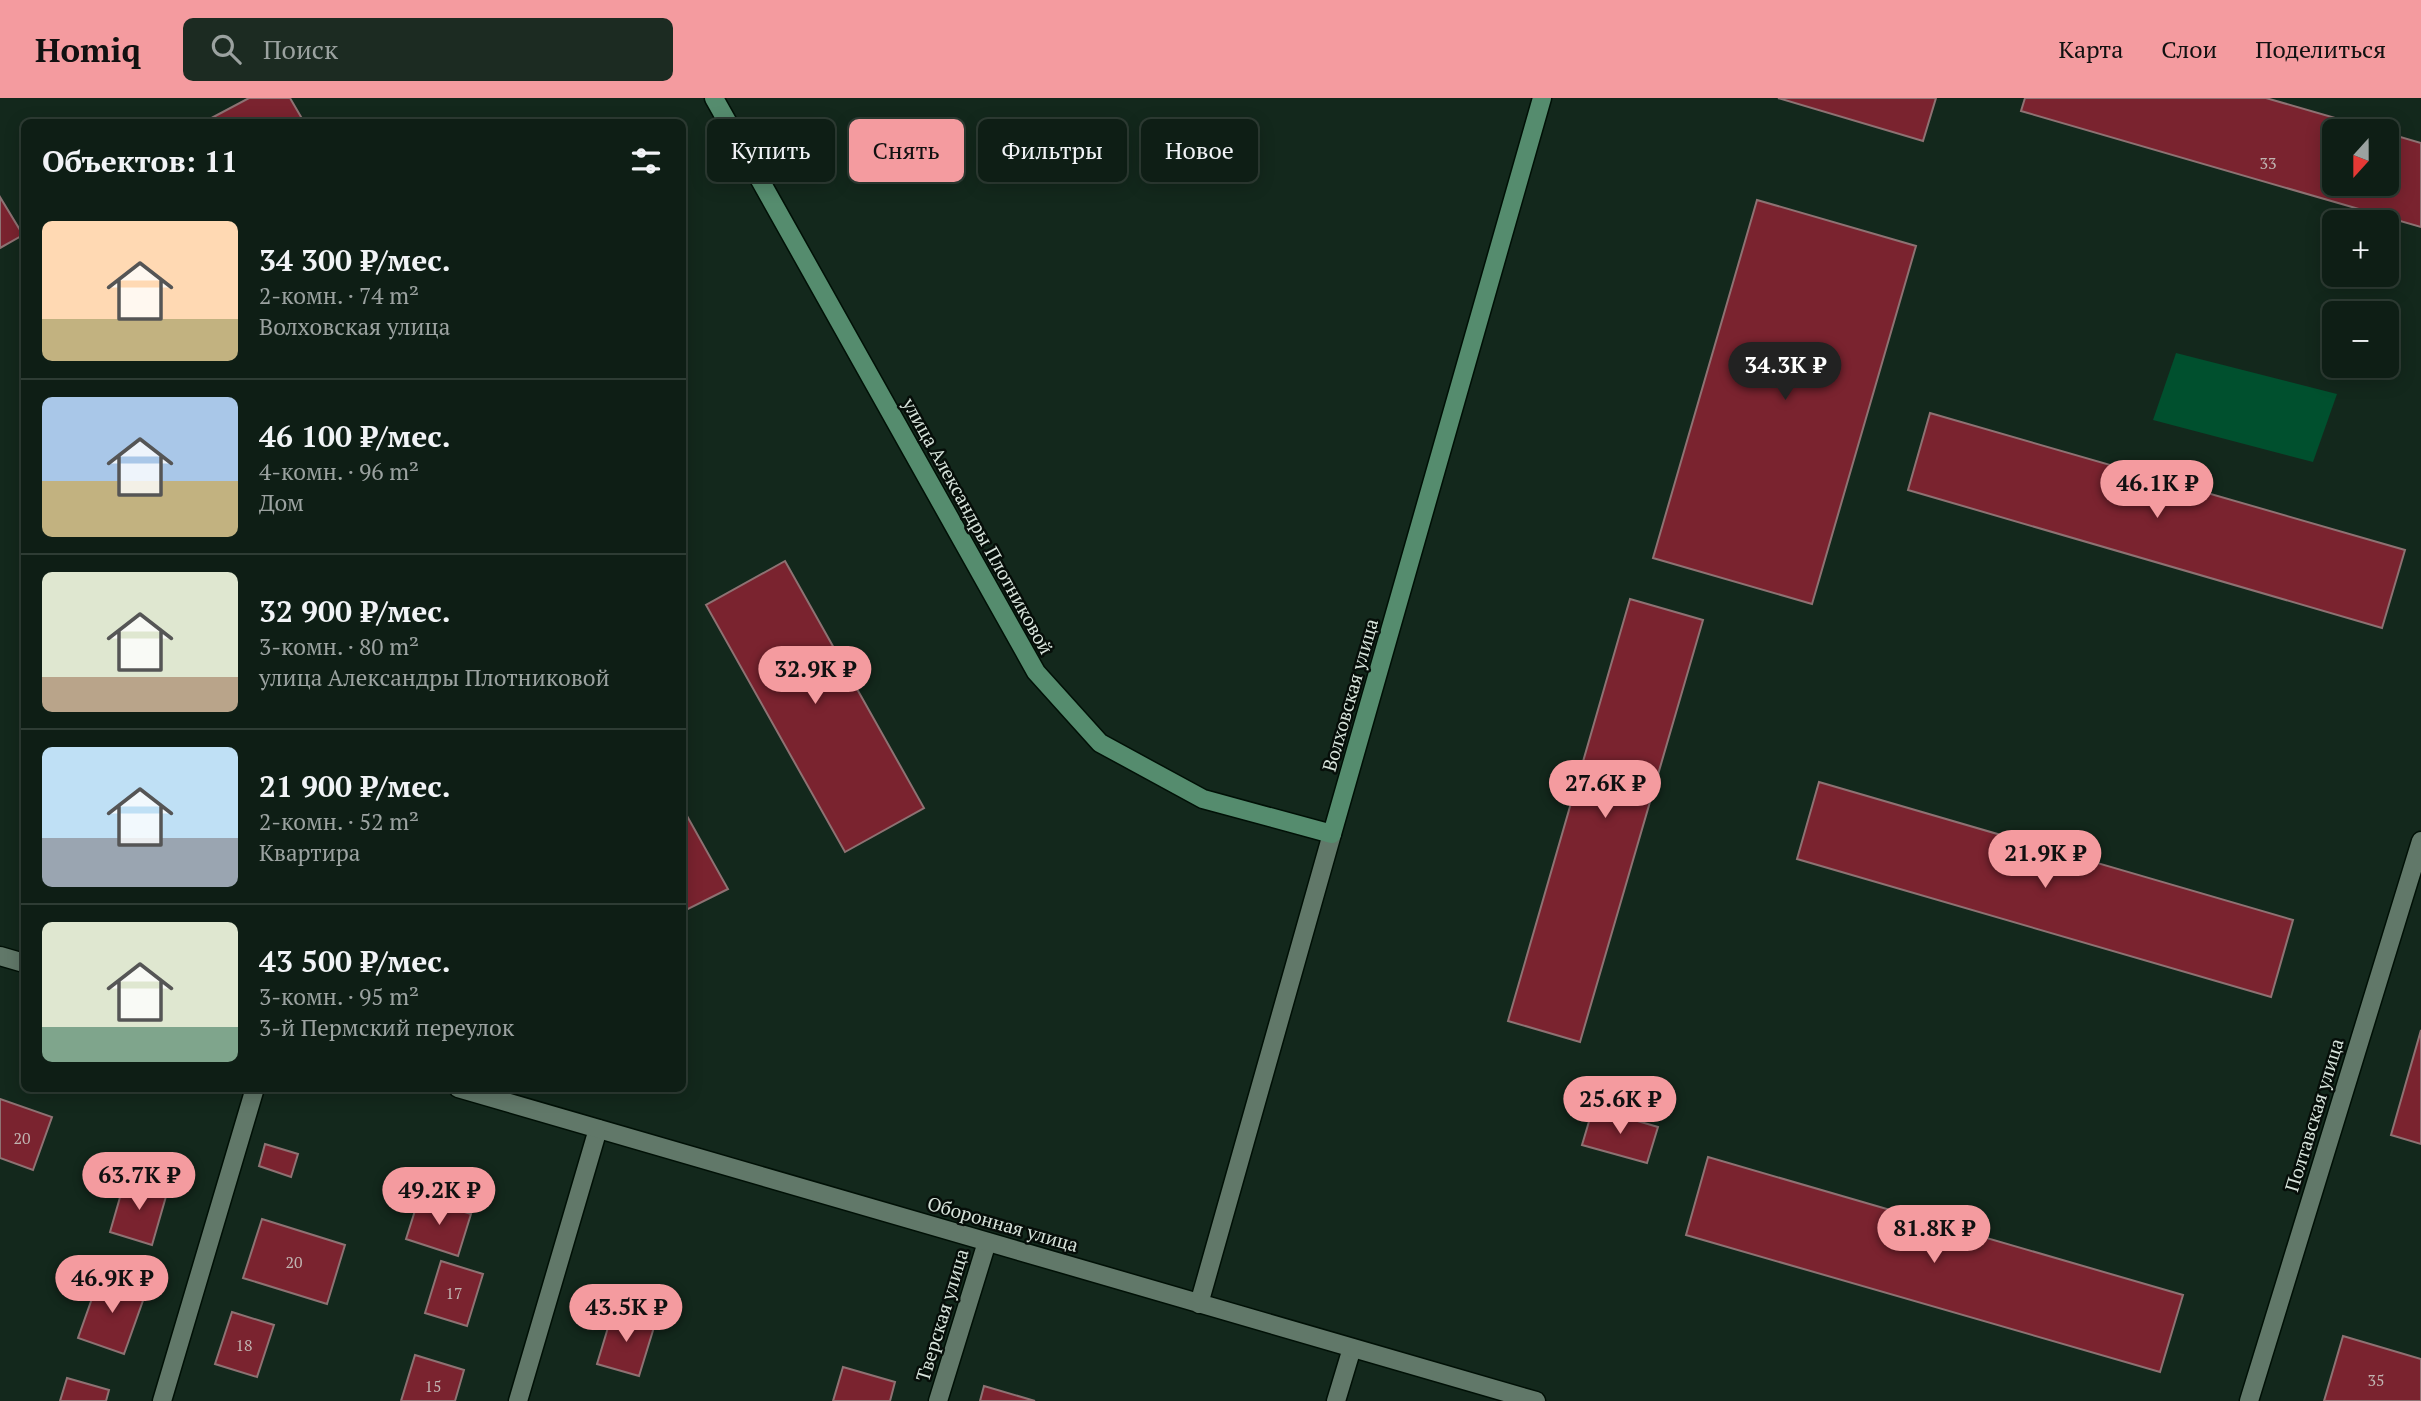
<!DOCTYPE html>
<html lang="ru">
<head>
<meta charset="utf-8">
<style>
	body { margin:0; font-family:"PT Serif",serif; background:#1c2b22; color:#f1f3f6; height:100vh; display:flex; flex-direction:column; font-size:26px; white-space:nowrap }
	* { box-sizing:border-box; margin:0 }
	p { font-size:23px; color:#9ba2a0 }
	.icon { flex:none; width:38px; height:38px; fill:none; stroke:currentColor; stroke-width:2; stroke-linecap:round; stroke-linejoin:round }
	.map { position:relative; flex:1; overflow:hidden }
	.sheet { position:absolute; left:21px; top:21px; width:665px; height:973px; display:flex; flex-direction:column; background:#0e1e15; border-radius:10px; box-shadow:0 4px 18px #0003,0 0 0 2px #2e3c34 }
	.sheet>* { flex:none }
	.guide { position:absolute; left:707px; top:21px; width:665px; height:63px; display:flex; gap:14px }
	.needle { width:46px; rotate:201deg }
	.buttons { position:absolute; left:2322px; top:21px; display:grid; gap:14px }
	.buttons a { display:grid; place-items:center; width:77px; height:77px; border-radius:10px; background:#0e1e15; box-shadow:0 4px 18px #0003,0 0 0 2px #2e3c34; font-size:35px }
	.price { position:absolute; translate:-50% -60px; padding:0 16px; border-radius:24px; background:#f49b9f; color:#111; font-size:23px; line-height:46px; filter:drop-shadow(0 2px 4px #0008) }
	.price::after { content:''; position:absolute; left:50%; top:42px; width:21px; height:16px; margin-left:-10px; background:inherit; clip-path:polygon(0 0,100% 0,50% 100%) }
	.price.current { background:#222; color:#fff }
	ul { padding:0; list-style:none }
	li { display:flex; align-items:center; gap:21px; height:175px; padding:0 21px }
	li+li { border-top:2px solid #2e3c34 }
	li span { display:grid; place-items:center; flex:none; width:196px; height:140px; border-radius:10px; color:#555 }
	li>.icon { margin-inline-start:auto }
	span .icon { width:84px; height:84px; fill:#fffc; stroke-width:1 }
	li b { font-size:30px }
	h2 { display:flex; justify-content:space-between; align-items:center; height:84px; padding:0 21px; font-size:30px }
	.tag { padding:0 24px; border-radius:10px; background:#0e1e15; box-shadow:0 4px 18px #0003,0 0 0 2px #2e3c34; font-size:24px; line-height:63px }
	.tag.current { background:#f49b9f; color:#111 }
	header { display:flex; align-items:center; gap:42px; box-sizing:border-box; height:98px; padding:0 35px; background:#f49b9f; color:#111 }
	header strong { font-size:33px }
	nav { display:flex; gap:38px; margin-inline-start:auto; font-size:24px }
	.search { width:490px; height:63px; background:#1c2b22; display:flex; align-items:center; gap:18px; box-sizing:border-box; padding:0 24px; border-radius:10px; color:#9ba2a0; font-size:26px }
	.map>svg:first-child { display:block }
	.green { fill:#00502e }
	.building { fill:#7a232f; stroke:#8e7273; stroke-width:2 }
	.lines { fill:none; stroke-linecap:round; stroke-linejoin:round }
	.minor-casing { stroke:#001006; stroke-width:21 }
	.tertiary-casing { stroke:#001006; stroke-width:21 }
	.secondary-casing { stroke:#001006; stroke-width:21 }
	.minor { stroke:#617869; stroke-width:18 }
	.tertiary { stroke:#617869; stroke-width:18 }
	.secondary { stroke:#558c6e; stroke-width:18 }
	.labels { text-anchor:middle; stroke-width:5; stroke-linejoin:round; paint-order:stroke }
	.number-label { font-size:16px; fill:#c0b4b1 }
	.street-label { font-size:19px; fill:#d8e4dc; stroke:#060e09 }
</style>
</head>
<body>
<header>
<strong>Homiq</strong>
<div class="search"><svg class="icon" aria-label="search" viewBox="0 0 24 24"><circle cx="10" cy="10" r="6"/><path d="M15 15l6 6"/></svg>Поиск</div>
<nav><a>Карта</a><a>Слои</a><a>Поделиться</a></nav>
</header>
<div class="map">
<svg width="2421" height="1303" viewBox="0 0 2421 1303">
	<rect width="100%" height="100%" fill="#13281c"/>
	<path class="green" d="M2176,255L2337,296L2313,364L2153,322Z"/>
	<path class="building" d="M249,0H290L304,24H204Z
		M1778,0H1936L1923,43Z
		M2025,0H2266L2380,33H2334V86H2387V35L2421,45V129L2021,13Z
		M0,99L23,137L0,150Z
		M1757,102L1916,148L1812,506L1653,460Z
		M1930,315L2405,452L2382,530L1908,392Z
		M785,463L924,710L845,754L706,507Z
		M1630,501L1703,522L1580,944L1508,923Z
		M1819,684L2293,822L2271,899L1797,761Z
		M682,709L728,791L682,814Z
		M2421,932V1046L2391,1037Z
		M0,1001L52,1019L33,1072L0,1060Z
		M1593,1010L1658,1029L1647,1065L1582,1047Z
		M265,1046L298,1056L291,1079L259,1068Z
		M1708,1059L2183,1197L2160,1274L1686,1137Z
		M125,1082L167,1095L152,1147L110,1134Z
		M419,1100L471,1116L458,1158L406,1141Z
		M262,1121L345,1147L327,1206L243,1180Z
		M441,1163L483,1176L467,1228L425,1215Z
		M100,1178L146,1194L124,1256L78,1240Z
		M613,1213L655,1226L639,1278L597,1266Z
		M232,1214L274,1227L257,1279L215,1266Z
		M2343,1238L2421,1261V1303H2324Z
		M415,1257L464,1272L455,1303H401Z
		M843,1269L895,1284L890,1303H833Z
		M67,1280L109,1292L106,1303H60Z
		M984,1288L1035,1303H980Z"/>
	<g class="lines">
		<g class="minor-casing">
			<path id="minor" d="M162,1303L255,990
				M518,1303L598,1031
				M938,1303L987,1144
				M1336,1303L1352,1250
				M2249,1303L2421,743"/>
		</g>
		<g class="tertiary-casing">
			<path id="tertiary" d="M0,858L24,865
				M458,990L1536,1303
				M1199,1206L1332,736"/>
		</g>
		<g class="secondary-casing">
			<path id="secondary" d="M714,0L1036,574L1100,645L1203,701L1332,736L1542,0"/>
		</g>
		<use href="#minor" class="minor"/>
		<use href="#tertiary" class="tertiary"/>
		<use href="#secondary" class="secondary"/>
	</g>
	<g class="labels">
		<g class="number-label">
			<text x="2268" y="71">33</text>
			<text x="22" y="1046">20</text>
			<text x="294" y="1170">20</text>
			<text x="454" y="1201">17</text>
			<text x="244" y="1253">18</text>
			<text x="2376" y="1288">35</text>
			<text x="433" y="1294">15</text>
		</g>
		<g class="street-label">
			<text transform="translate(978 428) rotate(61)" y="7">улица Александры Плотниковой</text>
			<text transform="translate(1350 597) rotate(-74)" y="7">Волховская улица</text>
			<text transform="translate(2314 1017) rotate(-73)" y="7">Полтавская улица</text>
			<text transform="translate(1003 1126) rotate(16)" y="7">Оборонная улица</text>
			<text transform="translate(942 1217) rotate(-73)" y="7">Тверская улица</text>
		</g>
	</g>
</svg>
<div class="buttons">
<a><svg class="needle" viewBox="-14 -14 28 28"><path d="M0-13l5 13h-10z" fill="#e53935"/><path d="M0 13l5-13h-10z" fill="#9ba2a0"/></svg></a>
<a>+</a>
<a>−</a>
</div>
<b class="price current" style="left:1785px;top:304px">34.3K ₽</b>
<b class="price" style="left:2157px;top:422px">46.1K ₽</b>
<b class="price" style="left:815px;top:608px">32.9K ₽</b>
<b class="price" style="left:1605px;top:722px">27.6K ₽</b>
<b class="price" style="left:2045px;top:792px">21.9K ₽</b>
<b class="price" style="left:1620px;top:1038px">25.6K ₽</b>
<b class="price" style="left:139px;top:1114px">63.7K ₽</b>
<b class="price" style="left:439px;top:1129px">49.2K ₽</b>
<b class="price" style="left:1934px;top:1167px">81.8K ₽</b>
<b class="price" style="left:112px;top:1217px">46.9K ₽</b>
<b class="price" style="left:626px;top:1246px">43.5K ₽</b>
<div class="guide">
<a class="tag">Купить</a>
<a class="tag current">Снять</a>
<a class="tag">Фильтры</a>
<a class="tag">Новое</a>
</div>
<section class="sheet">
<h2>Объектов: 11<svg class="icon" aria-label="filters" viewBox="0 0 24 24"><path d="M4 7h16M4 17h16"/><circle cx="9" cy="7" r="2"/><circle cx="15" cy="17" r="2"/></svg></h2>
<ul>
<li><span style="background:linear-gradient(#ffd9b3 70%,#c2b280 0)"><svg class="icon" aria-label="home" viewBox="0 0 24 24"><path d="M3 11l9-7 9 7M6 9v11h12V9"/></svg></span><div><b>34 300 ₽/мес.</b><p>2-комн. · 74 m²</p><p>Волховская улица</p></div></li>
<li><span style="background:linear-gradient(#a9c7e8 60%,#c2b280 0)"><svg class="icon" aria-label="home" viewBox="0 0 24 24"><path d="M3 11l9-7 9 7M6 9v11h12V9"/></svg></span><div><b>46 100 ₽/мес.</b><p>4-комн. · 96 m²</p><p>Дом</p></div></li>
<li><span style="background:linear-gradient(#dfe7d0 75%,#b9a48a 0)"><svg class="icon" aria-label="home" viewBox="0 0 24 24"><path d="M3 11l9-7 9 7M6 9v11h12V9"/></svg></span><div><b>32 900 ₽/мес.</b><p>3-комн. · 80 m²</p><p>улица Александры Плотниковой</p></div></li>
<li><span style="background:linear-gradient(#bfe0f5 65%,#9aa5b1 0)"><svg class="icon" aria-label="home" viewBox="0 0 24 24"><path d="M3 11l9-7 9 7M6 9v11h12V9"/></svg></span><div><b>21 900 ₽/мес.</b><p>2-комн. · 52 m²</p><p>Квартира</p></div></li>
<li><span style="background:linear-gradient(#dfe7d0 75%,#7fa58c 0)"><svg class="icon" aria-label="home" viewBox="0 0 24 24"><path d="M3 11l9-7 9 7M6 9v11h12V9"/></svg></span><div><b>43 500 ₽/мес.</b><p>3-комн. · 95 m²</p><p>3-й Пермский переулок</p></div></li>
</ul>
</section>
</div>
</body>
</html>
